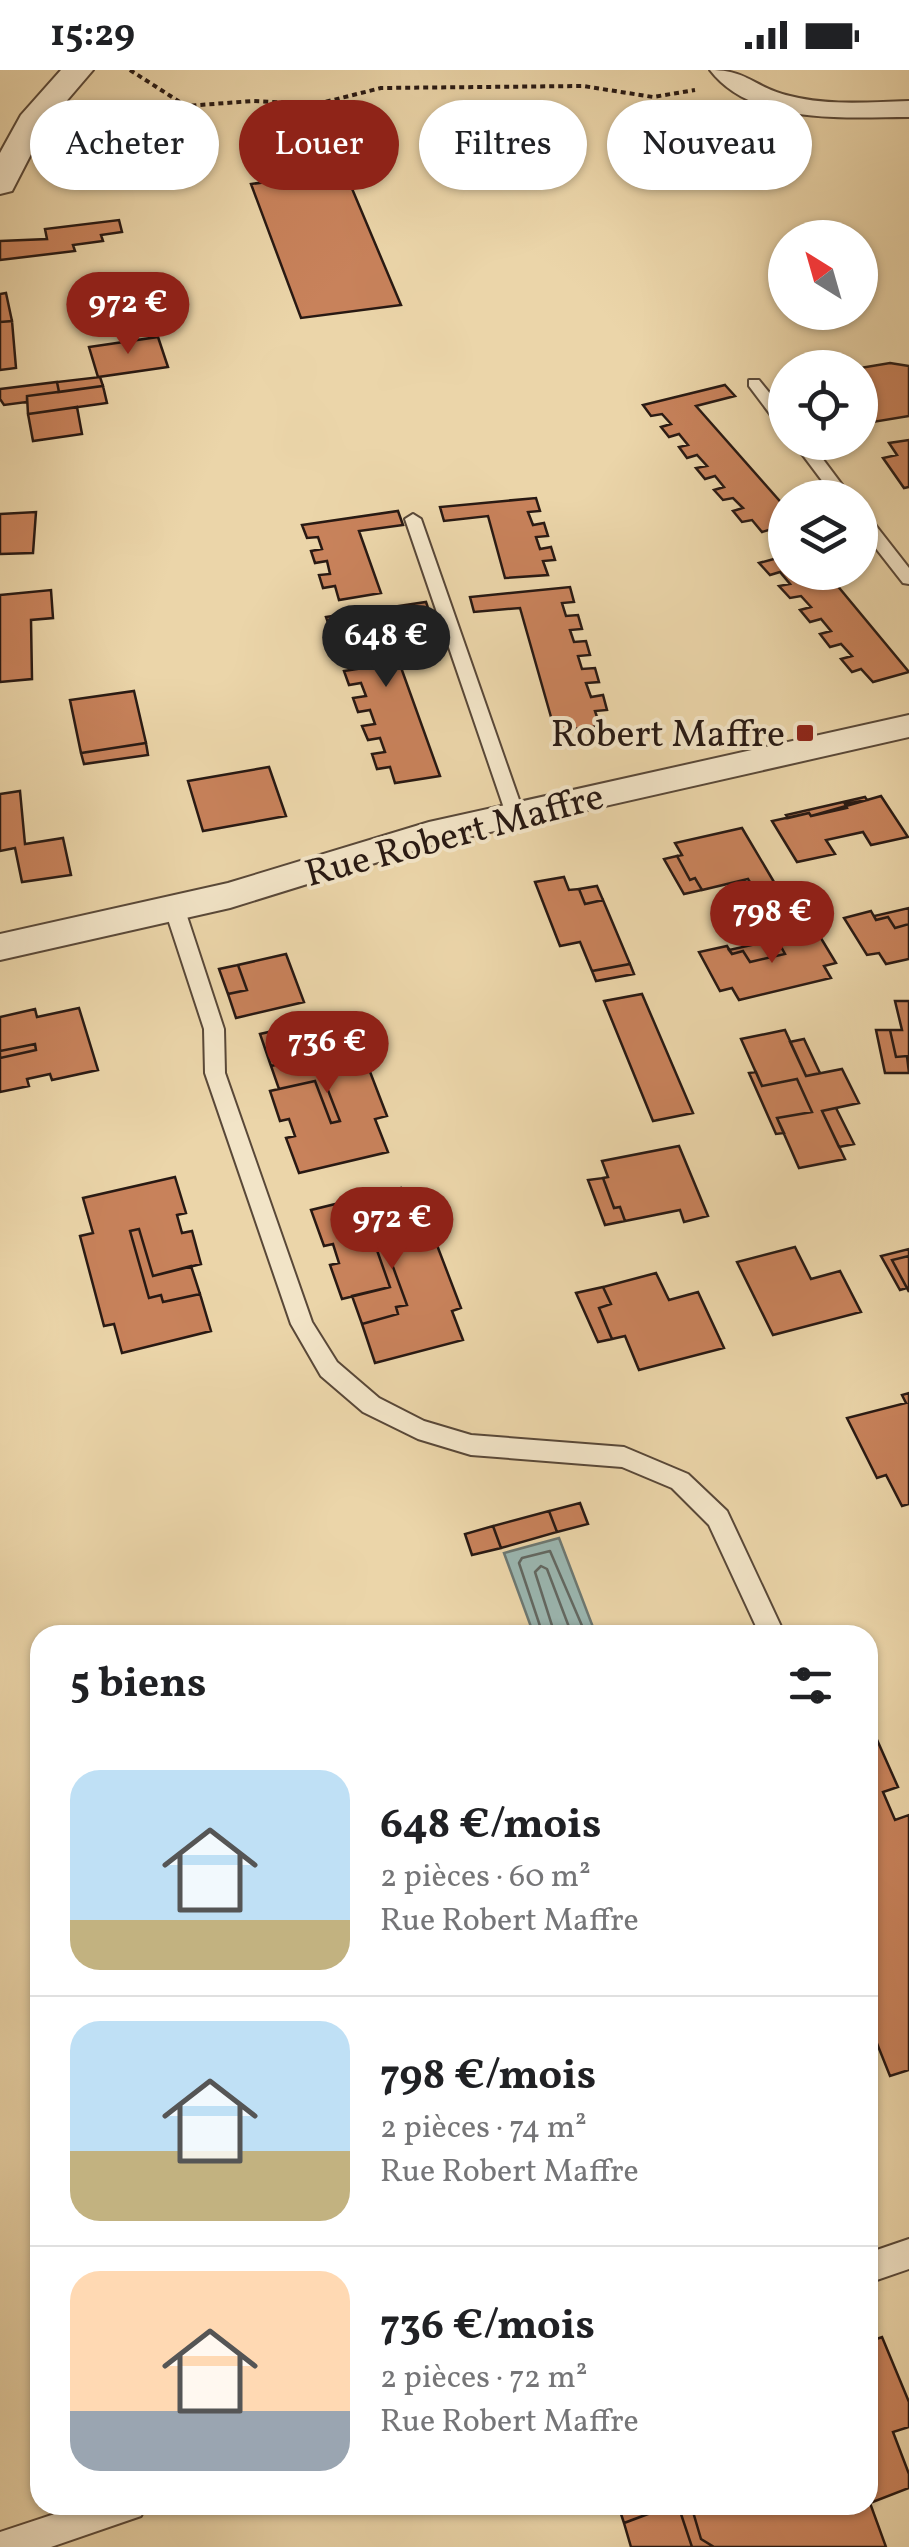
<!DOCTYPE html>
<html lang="fr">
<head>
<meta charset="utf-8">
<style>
	body { margin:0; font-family:Vollkorn,serif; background:#f2f2f2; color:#202124; height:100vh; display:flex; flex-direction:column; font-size:38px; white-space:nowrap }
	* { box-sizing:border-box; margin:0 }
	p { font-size:32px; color:#757577 }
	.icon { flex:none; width:55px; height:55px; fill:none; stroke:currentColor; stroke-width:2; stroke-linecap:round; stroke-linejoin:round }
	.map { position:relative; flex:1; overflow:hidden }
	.details { position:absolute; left:30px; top:1555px; width:848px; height:890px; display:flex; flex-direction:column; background:#fff; border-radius:30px; box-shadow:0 2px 8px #0004 }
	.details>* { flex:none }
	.guide { position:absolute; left:30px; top:30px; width:850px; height:90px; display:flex; gap:20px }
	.needle { width:65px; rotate:323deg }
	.controls { position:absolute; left:768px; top:150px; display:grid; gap:20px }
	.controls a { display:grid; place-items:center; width:110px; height:110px; border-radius:50%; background:#fff; box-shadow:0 2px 8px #0004; font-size:50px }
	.price { position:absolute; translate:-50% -85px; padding:0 22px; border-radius:35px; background:#8f2418; color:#fff; font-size:32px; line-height:65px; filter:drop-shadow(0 2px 5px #0008) }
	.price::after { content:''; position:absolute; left:50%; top:60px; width:30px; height:22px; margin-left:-15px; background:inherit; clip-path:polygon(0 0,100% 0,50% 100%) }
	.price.on { background:#222; color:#fff }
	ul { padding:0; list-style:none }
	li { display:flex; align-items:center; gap:30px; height:250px; padding:0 40px }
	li+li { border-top:2px solid #e0e0e0 }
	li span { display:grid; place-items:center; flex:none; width:280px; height:200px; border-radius:30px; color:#555 }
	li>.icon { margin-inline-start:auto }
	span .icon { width:120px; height:120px; fill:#fffc; stroke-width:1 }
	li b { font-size:42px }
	h2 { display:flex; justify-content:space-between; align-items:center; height:120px; padding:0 40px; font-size:42px }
	.chip { padding:0 35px; border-radius:45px; background:#fff; box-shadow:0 2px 8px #0004; font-size:35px; line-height:90px }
	.chip.on { background:#8f2418; color:#fff }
	.status { display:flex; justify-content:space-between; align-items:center; height:70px; padding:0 50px; background:#fff; direction:ltr }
	.status svg { height:28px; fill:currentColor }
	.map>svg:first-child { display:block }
	.water { fill:#9bb7b1; stroke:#6d7872; stroke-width:2.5 }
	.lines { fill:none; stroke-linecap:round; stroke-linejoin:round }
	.shore { stroke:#626862; stroke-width:2.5 }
	.building { fill:#c8825b; stroke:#281913; stroke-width:2.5 }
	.service-casing { stroke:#594838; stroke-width:4 }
	.minor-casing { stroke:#594838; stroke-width:4 }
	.tertiary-casing { stroke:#594838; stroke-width:4 }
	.path { stroke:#281913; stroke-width:4; stroke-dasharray:5 4; stroke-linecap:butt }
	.service { fill:#f2e4c7; fill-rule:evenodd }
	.minor { fill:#f2e4c7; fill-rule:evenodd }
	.tertiary { fill:#f2e4c7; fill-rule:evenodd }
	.poi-dot { fill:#8f2418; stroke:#f2e4c7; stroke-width:4 }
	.labels { text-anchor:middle; stroke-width:8; stroke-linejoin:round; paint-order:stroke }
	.poi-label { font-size:38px; fill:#281913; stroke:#f2e4c7; text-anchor:end }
	.street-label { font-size:38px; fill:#281913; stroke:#f2e4c7 }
</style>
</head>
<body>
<div class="status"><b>15:29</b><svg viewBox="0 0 49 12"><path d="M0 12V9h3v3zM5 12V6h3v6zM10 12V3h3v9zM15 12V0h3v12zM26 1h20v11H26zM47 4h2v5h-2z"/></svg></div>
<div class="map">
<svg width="909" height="2477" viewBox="0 0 909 2477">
	<rect width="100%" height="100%" fill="#ebd5a9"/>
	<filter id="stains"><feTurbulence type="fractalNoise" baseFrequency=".002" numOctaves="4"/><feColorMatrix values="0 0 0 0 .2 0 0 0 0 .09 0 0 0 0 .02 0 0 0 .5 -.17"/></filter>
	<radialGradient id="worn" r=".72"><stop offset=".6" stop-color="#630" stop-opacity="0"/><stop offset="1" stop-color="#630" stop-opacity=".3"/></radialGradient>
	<path class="water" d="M559,1468L596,1565H534L504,1483Z"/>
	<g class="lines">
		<path class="shore" d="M543,1565L519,1493L522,1488L550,1481L586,1565
			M555,1565L535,1502L541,1496L547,1499L572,1565"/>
	</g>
	<path class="building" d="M345,102L401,235L301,248L251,114Z
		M119,150L122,162L101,165L103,171L73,175L75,181L0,190V171L47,169L45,159Z
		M6,223L12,251L0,252V224Z
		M12,251L16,298L0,300V252Z
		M158,267L168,297L98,307L89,277Z
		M890,293L909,296V346L873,352L865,340L860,341V298Z
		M100,307L103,316L59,322L57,312Z
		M57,312L59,322L27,326V332L4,335L0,329V319Z
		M725,315L735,326L696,336L785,437V455L762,462L752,450L742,452L733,441L743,438L733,428L723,430L714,420L724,417L715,406L705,409L696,398L707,396L697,385L687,388L679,377L688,375L679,364L669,367L661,357L671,354L662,344L651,346L643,335Z
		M103,316L107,333L28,344L27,326Z
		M77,337L82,364L33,371L28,344Z
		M909,370V417L904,418L883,388L897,385L889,373Z
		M536,428L540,441L528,442L533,455L544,453L548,466L536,467L540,479L551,477L555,490L543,491L548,505L505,508L488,446L444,451L440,437Z
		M398,441L403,455L359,461L381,523L339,530L335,516L323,518L319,505L330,504L327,491L315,493L311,481L322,479L318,467L307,468L302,455Z
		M36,442L33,483L0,484V444Z
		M785,486V502H826L909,602L873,612L861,599L852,602L841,589L852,586L841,574L830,577L820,564L831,561L821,549L810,552L800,540L811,537L801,526L790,528L779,516L790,514L780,502L770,505L759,493Z
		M570,517L574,532L562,533L566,546L578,545L582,559L570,560L574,572L586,571L590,585L578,586L582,599L595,598L599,612L586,613L591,627L603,625L607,640L595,641L600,656L555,661L520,538L474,542L470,527Z
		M51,520L53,548L31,550L32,609L0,612V525Z
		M426,532L431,547L385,553L440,706L395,713L390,697L377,699L372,684L385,682L380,668L368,670L362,656L375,654L370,640L358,642L353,628L366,626L361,613L349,615L344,601L357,599L352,586L340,588L336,575L348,573L343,560L331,561L326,547Z
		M134,621L146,673L81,683L70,630Z
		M146,673L148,685L84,694L81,683Z
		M269,697L286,746L203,761L188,711Z
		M20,721L25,774L63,768L71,805L22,812L15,778L0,781V724Z
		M881,726L908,767L871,775L863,762L826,770L835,784L797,792L772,751L809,743L811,746Z
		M865,727L867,730L845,734L847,738L811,746L809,743L788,748L786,745Z
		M742,758L774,812L753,817L748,809L702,820L695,808L690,810L677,786L682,785L675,773Z
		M677,786L690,810L695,808L702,820L684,824L664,789Z
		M564,807L569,820L579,819L585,834L603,830L630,894L592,901L580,872L560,876L535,812Z
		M597,816L603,830L585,834L579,819Z
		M909,838V854L895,858L888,847L876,850L874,846Z
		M871,841L876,850L888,847L895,858L909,854V889L886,894L879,883L867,885L844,848Z
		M813,855L836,893L824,896L831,908L739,930L732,918L720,921L699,882L727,876L732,884L743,881L750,892L785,884L779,873L790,870L785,862Z
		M788,867L790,870L779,873L785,884L750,892L743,881L732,884L729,880Z
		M286,884L304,932L236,948L228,924L247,920L238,895Z
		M630,894L634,904L596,911L592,901Z
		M238,895L247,920L228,924L219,899Z
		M642,924L693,1043L653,1051L604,931Z
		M895,931H909V995L907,986L896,987L890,960H902Z
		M79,938L98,1000L52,1010L50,1004L27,1009L29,1016L0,1022V988L36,980L35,974L0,981V947L35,939L37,947Z
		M339,946L348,970L357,968L387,1046L375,1049L388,1082L299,1103L286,1068L295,1066L289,1049L280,1051L270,1021L315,1011L331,1053L340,1051L317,992L307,994L305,988L271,996L260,964Z
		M785,960L806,1006L842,999L859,1033L822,1041L845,1089L799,1098L777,1048L812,1042L797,1009L762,1016L741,969Z
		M876,960H890L896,987L907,986L909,1003H885Z
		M804,969L820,1003L806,1006L790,972Z
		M35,974L36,980L0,988V981Z
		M305,988L307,994L317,992L340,1051L331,1053L315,1011L279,1019L271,996Z
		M756,1002L762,1016L797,1009L812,1042L777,1048L784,1063L776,1064L749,1003Z
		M836,1038L854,1074L839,1077L822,1041Z
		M679,1076L708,1146L684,1152L680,1140L625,1151L620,1137L614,1138L603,1108L608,1107L602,1091Z
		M175,1107L186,1143L177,1145L182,1163L192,1161L201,1194L153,1206L139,1159L130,1161L149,1228L161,1225L163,1232L200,1224L211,1261L122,1283L114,1254L104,1256L80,1166L93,1163L83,1128Z
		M603,1108L614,1138L620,1137L625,1151L605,1155L588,1110Z
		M401,1118L415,1152L427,1149L461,1238L452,1241L463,1270L375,1293L362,1254L398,1244L396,1237L407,1235L382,1167L373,1169L390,1217L342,1229L330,1195L339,1193L333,1174L324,1176L311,1140Z
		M139,1159L153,1206L191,1196L200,1224L163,1232L161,1225L149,1228L130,1161Z
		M382,1167L407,1235L396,1237L398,1244L362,1254L352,1226L390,1217L373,1169Z
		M795,1177L811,1209L840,1201L861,1242L773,1265L737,1192Z
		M909,1179V1186L892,1190L907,1218L900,1220L881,1186Z
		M909,1186V1222L892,1190Z
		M656,1203L669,1230L698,1222L724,1278L639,1300L625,1266L612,1269L599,1238L611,1234L603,1217Z
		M603,1217L611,1234L599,1238L612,1269L598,1272L576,1223Z
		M909,1323V1434L902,1436L886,1405L877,1408L847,1348L906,1333L902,1325Z
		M580,1433L588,1454L557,1462L549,1441Z
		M549,1441L557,1462L501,1478L493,1456Z
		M493,1456L501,1478L472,1485L465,1464Z
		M874,1663L898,1717L883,1722L895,1750L909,1745V2000L890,2006L868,1951V1665Z
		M882,2267L909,2332V2357L893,2362L909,2404V2418L870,2433L886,2477H714L701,2469L691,2435H868V2272Z
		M618,2435H672L624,2453Z
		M672,2435H678L692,2477H631L624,2453Z
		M678,2435H691L701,2469L714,2477H692Z"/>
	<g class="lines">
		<g class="service-casing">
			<path id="service" d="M749,310H759L785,342V358L779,356L749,316Z
				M793,372H810L852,428H835Z
				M860,442L866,443L909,498V514L903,513L860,458Z
				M413,444L421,449L524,744L522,748L515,750L506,744L405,449Z
				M174,830L184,837L224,959L225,1003L312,1252L337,1292L379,1328L424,1351L471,1365L624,1377L688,1404L727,1441L785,1565H760L709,1455L672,1418L622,1397L471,1385L418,1369L363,1342L321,1306L291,1254L205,1003L204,959L164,837Z
				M909,2169V2199L868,2213V2183Z
				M82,2435H146L141,2446L51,2477H0V2462Z"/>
		</g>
		<g class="minor-casing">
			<path id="minor" d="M710,0C749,0 754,18 790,26C828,36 870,32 909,31V47C846,47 753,56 710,0Z
				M909,645V667L433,775L230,838L0,890V864L228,813L429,752Z"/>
		</g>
		<g class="tertiary-casing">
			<path id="tertiary" d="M61,0H93L46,55L12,121L0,124V83L21,45Z"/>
		</g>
		<path class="path" d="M130,0L186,36L253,31L317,34L381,18L583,16L653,27L695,20"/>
		<use href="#service" class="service"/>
		<use href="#minor" class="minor"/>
		<use href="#tertiary" class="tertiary"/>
	</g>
	<rect class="poi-dot" x="795" y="653" width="20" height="20" rx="5"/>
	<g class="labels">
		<g class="poi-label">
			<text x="785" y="676">Robert Maffre</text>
		</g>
		<g class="street-label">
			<text transform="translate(454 764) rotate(-15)" y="13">Rue Robert Maffre</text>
		</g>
	</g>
	<rect width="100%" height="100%" filter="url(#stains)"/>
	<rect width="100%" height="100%" fill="url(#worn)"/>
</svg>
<div class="controls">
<a><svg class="needle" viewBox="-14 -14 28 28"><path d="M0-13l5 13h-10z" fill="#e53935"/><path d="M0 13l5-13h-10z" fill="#757577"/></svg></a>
<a><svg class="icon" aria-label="locate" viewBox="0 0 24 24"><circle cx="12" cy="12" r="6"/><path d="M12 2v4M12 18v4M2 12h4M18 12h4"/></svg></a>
<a><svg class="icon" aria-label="layers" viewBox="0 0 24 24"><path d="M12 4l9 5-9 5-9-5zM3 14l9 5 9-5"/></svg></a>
</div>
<b class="price" style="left:128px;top:287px">972 €</b>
<b class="price on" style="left:386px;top:620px">648 €</b>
<b class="price" style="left:772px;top:896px">798 €</b>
<b class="price" style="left:327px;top:1026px">736 €</b>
<b class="price" style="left:392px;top:1202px">972 €</b>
<div class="guide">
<a class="chip">Acheter</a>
<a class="chip on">Louer</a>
<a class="chip">Filtres</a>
<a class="chip">Nouveau</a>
</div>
<section class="details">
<h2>5 biens<svg class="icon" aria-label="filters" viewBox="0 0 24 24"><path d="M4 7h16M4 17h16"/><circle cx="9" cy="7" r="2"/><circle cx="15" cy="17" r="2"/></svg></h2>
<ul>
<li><span style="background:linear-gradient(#bfe0f5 75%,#c2b280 0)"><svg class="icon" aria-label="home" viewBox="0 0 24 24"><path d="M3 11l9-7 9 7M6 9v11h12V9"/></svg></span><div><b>648 €/mois</b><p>2 pièces · 60 m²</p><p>Rue Robert Maffre</p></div></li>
<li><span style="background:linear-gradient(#bfe0f5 65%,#c2b280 0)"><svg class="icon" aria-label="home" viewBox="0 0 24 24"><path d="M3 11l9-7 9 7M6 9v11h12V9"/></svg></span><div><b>798 €/mois</b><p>2 pièces · 74 m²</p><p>Rue Robert Maffre</p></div></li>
<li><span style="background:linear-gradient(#ffd9b3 70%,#9aa5b1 0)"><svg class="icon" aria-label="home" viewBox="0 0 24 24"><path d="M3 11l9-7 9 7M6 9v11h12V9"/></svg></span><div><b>736 €/mois</b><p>2 pièces · 72 m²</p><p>Rue Robert Maffre</p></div></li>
</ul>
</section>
</div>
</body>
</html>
